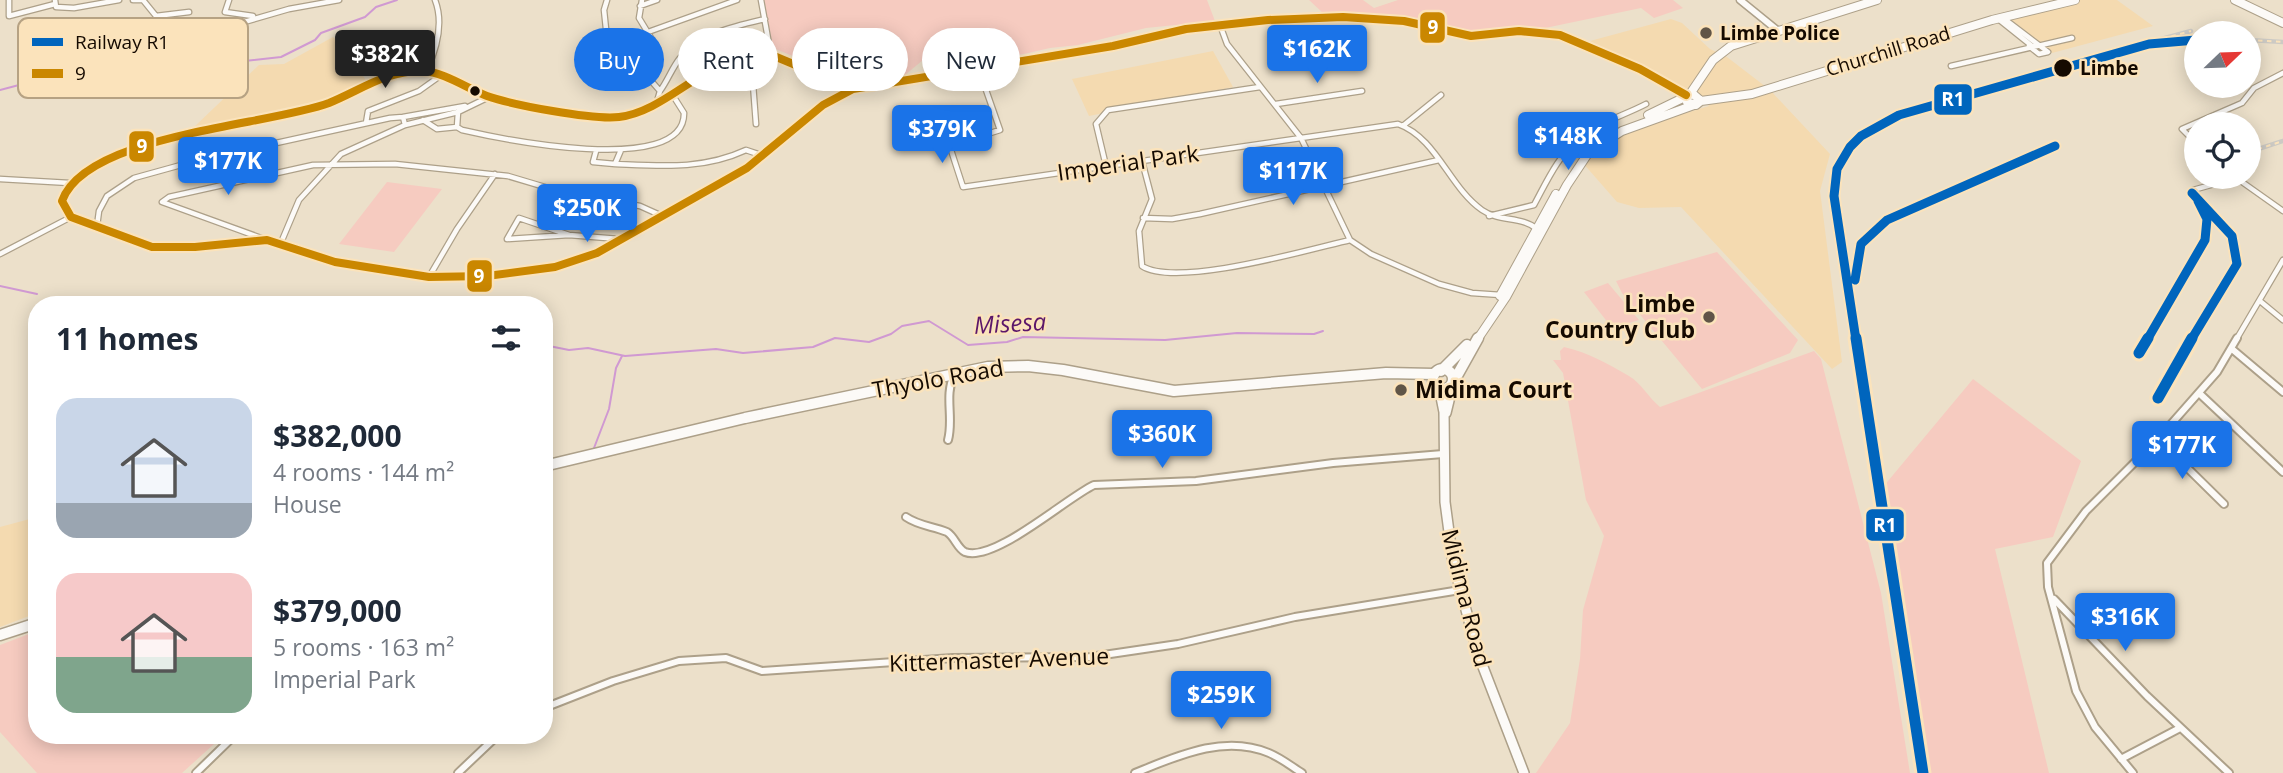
<!DOCTYPE html>
<html lang="en">
<head>
<meta charset="utf-8">
<style>
	body { margin:0; font-family:"Open Sans",sans-serif; background:#f2f2f3; color:#1f2937; height:100vh; display:flex; flex-direction:column; font-size:26px; white-space:nowrap }
	* { box-sizing:border-box; margin:0 }
	p { font-size:23px; color:#747a83 }
	.icon { flex:none; width:38px; height:38px; fill:none; stroke:currentColor; stroke-width:2; stroke-linecap:round; stroke-linejoin:round }
	.map { position:relative; flex:1; overflow:hidden }
	.side { position:absolute; left:28px; top:296px; width:525px; height:448px; display:flex; flex-direction:column; background:#fff; border-radius:28px; box-shadow:0 4px 18px #0003 }
	.side>* { flex:none }
	.banner { position:absolute; left:574px; top:28px; width:665px; height:63px; display:flex; gap:14px }
	.needle { width:46px; rotate:67deg }
	.fabs { position:absolute; left:2184px; top:21px; display:grid; gap:14px }
	.fabs a { display:grid; place-items:center; width:77px; height:77px; border-radius:50%; background:#fff; box-shadow:0 4px 18px #0003; font-size:35px }
	.price { position:absolute; translate:-50% -60px; padding:0 16px; border-radius:7px; background:#1a73e8; color:#fff; font-size:23px; line-height:46px; filter:drop-shadow(0 2px 4px #0008) }
	.price::after { content:''; position:absolute; left:50%; top:42px; width:21px; height:16px; margin-left:-10px; background:inherit; clip-path:polygon(0 0,100% 0,50% 100%) }
	.price.selected { background:#222; color:#fff }
	ul { padding:0; list-style:none }
	li { display:flex; align-items:center; gap:21px; height:175px; padding:0 28px }
	li span { display:grid; place-items:center; flex:none; width:196px; height:140px; border-radius:21px; color:#555 }
	li>.icon { margin-inline-start:auto }
	span .icon { width:84px; height:84px; fill:#fffc; stroke-width:1 }
	li b { font-size:30px }
	h2 { display:flex; justify-content:space-between; align-items:center; height:84px; padding:0 28px; font-size:30px }
	.pill { padding:0 24px; border-radius:32px; background:#fff; box-shadow:0 4px 18px #0003; font-size:24px; line-height:63px }
	.pill.selected { background:#1a73e8; color:#fff }
	.map>svg:first-child { display:block }
	.built { fill:#f4dab0 }
	.green { fill:#f6cbc0 }
	.lines { fill:none; stroke-linecap:round; stroke-linejoin:round }
	.stream { stroke:#d099d2; stroke-width:2 }
	.minor-far1-casing { stroke:#ada089; stroke-width:7 }
	.minor-casing { stroke:#ada089; stroke-width:10 }
	.secondary-casing { stroke:#ada089; stroke-width:9 }
	.primary-casing { stroke:#ada089; stroke-width:12 }
	.trunk-far1-casing { stroke:#ada089; stroke-width:10 }
	.trunk-casing { stroke:#ada089; stroke-width:13 }
	.minor-far1 { stroke:#fcfaf7; stroke-width:4.5 }
	.minor { stroke:#fcfaf7; stroke-width:6 }
	.secondary { stroke:#fcfaf7; stroke-width:6 }
	.primary { stroke:#fcfaf7; stroke-width:9 }
	.trunk-far1 { stroke:#fcfaf7; stroke-width:8 }
	.trunk { stroke:#fcfaf7; stroke-width:10 }
	.rail-casing { stroke:#cdcac4; stroke-width:4.5 }
	.rail { stroke:#fbe3bb; stroke-width:2; stroke-dasharray:4.5; stroke-linecap:butt }
	.bus-1-casing { stroke:#fbe3bb; stroke-width:12 }
	.bus-1 { stroke:#ca8700; stroke-width:8 }
	.rail-1-far1-casing { stroke:#fbe3bb; stroke-width:13 }
	.rail-1-casing { stroke:#fbe3bb; stroke-width:17 }
	.rail-1-far1 { stroke:#0065bd; stroke-width:9 }
	.rail-1 { stroke:#0065bd; stroke-width:11 }
	.poi-dot { fill:#605547; stroke:#fbe3bb; stroke-width:2.5 }
	.stop-dot { fill:#150a00; stroke:#fbe3bb; stroke-width:2.5 }
	.labels { text-anchor:middle; stroke-width:5; stroke-linejoin:round; paint-order:stroke }
	.far-poi-label { font-size:19px; font-weight:bold; fill:#150a00; stroke:#fbe3bb; text-anchor:start }
	.far-street-label { font-size:19px; fill:#150a00; stroke:#fbe3bb }
	.far-stop-label { font-size:19px; font-weight:bold; fill:#150a00; stroke:#fbe3bb; text-anchor:start }
	.street-label { font-size:23px; fill:#150a00; stroke:#fbe3bb }
	.poi-label { font-size:23px; font-weight:bold; fill:#150a00; stroke:#fbe3bb; text-anchor:end }
	.water-label { font-size:24px; font-style:italic; fill:#5c176a; stroke:#fbe3bb }
	.key { fill:#fbe3bb; stroke:#b6a283; stroke-width:2 }
	.key-label { font-size:19px; fill:#150a00 }
	.line-badge { stroke:#fbe3bb; stroke-width:2.5 }
	.badge-label { font-size:19px; text-anchor:middle; font-weight:bold; fill:#fff }
</style>
</head>
<body>
<div class="map">
<svg width="2283" height="773" viewBox="0 0 2283 773">
	<rect width="100%" height="100%" fill="#ece0ca"/>
	<path class="built" d="M2078,0H2117L2153,26L2052,53L2008,20Z
		M1671,19L1682,23L1710,49L1727,57L1770,90L1830,154L1820,191L1842,362L1832,369L1681,207L1639,208L1617,202L1582,162L1616,138L1646,125L1709,106L1702,96L1590,41Z
		M333,37L344,46L367,82L326,99L192,129L259,65L284,64Z
		M1213,51L1233,87L1089,116L1072,79Z
		M37,517V613L0,627V527Z"/>
	<path class="green" d="M763,0H1207L1215,21L1146,28L1078,45L1050,48L1024,54L986,59L970,53L923,60L905,75L855,81L773,48Z
		M1309,0H1363L1374,8L1398,0H1673L1683,8L1654,18L1641,8L1545,28L1466,32L1406,19L1324,14Z
		M387,182L442,189L394,252L339,244Z
		M1717,252L1798,340L1790,353L1702,389L1622,293L1616,281Z
		M1608,283L1639,320L1612,328L1584,292Z
		M1564,347C1590,353 1606,363 1629,376C1640,382 1650,399 1660,407L1814,351L1821,359L1881,593L1910,773H1536L1570,723L1580,659L1583,610L1604,536L1586,500L1563,373L1553,360H1561L1560,351Z
		M1973,379L2081,461L2053,537L1995,549L2049,773H1926L1883,487Z
		M37,631V735H224L182,773H37L0,732V645Z"/>
	<g class="lines">
		<path class="stream" d="M0,90L19,85L31,89L68,87L111,81L151,68H181L281,57L315,40L321,33L365,17L376,7L397,0
			M0,286L37,294
			M544,345L569,350L588,348L625,356L716,349L743,353L813,347L835,338L869,342L891,334L902,326L929,321L968,345L1007,342L1023,337L1165,340L1237,333L1314,334L1323,331
			M594,448L609,409L616,368L622,356"/>
		<g class="minor-far1-casing">
			<path id="minor-far1" d="M9,0V16L55,4
				M55,0L56,7L74,8L119,0
				M133,0H143L156,16L189,12
				M229,0L225,12L253,16
				M607,0L604,10L606,29L660,91L656,105
				M640,6L657,0
				M2002,17L2048,52L2039,54L2029,46
				M1997,18L2032,46
				M1220,25L1227,44L1301,138L1350,240L1371,254L1439,284L1472,293L1501,295
				M220,29L289,9L339,0
				M648,32L737,0
				M759,56H774L853,89L823,105L747,168L597,253L555,267L487,276L429,277L335,262L267,240L195,247H152L71,217L62,201C86,134 267,126 329,103C361,90 387,70 423,71C444,72 468,89 487,96C513,105 592,120 619,117C652,113 680,87 708,72C723,64 743,61 759,56Z
				M1951,66L2072,38
				M641,67L651,58L656,46L639,18L642,0
				M427,70C437,48 444,23 435,0
				M979,70L1000,130L952,145L951,150L963,187L1398,124C1437,138 1449,187 1482,210C1499,222 1522,216 1537,229
				M853,89L1113,46L1186,29L1268,20L1343,17L1404,21L1471,36L1519,31L1560,35L1640,69L1686,95
				M660,91C668,80 672,68 680,58C701,33 735,26 765,19
				M1276,104L1362,91
				M458,112L457,127L462,130C497,138 685,178 684,113L672,94
				M403,117L465,106
				M423,120L437,129L457,127
				M366,123L368,111L419,91L440,76
				M756,124L753,84L771,55L761,0
				M1404,125L1441,95
				M2196,143L2182,129L2242,103L2254,88L2283,73
				M596,151L593,162L615,164L621,150
				M1142,161L1152,199L1139,231L1142,266C1176,288 1307,250 1350,240
				M615,164C661,166 703,170 746,150L764,156
				M1106,166L1096,124L1108,110L1260,87
				M2235,177L2283,211
				M0,179L70,183
				M2193,190L2236,178
				M1489,216L1534,205C1547,181 1559,154 1581,137C1600,122 1625,115 1646,104
				M519,218L569,235L507,239Z
				M1143,218L1172,219L1200,214L1439,160
				M97,226L99,211L107,196L134,178L199,160L390,118L403,117L405,125
				M569,235L619,239
				M264,239L162,202L169,197L313,165L395,164L508,176L565,193L640,206L660,215
				M280,245L299,200L341,154L405,125L458,112L489,97
				M0,254L71,217
				M429,277L457,229L495,174
				M2260,301L2283,320
				M2236,340L2283,260"/>
		</g>
		<g class="minor-casing">
			<path id="minor" d="M2232,349L2283,392
				M2199,393L2283,472
				M2158,439L2224,504
				M948,440C954,418 944,396 954,375
				M544,477L550,464
				M906,517C919,526 933,526 947,532C955,537 957,548 965,552C994,563 1066,498 1094,485L1196,481L1333,463L1443,454
				M2054,599L2147,696L2229,773
				M544,708L613,681L679,661L726,658L762,671L953,658L1090,657L1178,644L1295,617L1460,590
				M2121,759L2180,728
				M196,773L235,735
				M458,773L498,735
				M1135,773C1177,756 1224,734 1269,753C1281,758 1291,766 1302,773
				M2133,773L2095,727L2076,691L2048,587L2047,563L2086,511L2158,439L2217,372L2237,338"/>
		</g>
		<g class="secondary-casing">
			<path id="secondary" d="M1740,0L1777,30"/>
		</g>
		<g class="primary-casing">
			<path id="primary" d="M1439,387L1444,412L1445,502L1453,562L1478,654L1524,773
				M1446,413L1453,384"/>
		</g>
		<g class="trunk-far1-casing">
			<path id="trunk-far1" d="M2235,0L2283,23
				M1690,94L1713,60L1731,46L1877,0
				M1693,94L1701,101L1696,105L1687,102L1685,97Z
				M1701,101L1752,94L1992,20L2075,0
				M1648,115L1685,97
				M1500,296L1556,194
				M1477,340L1506,297L1567,185L1589,152L1622,131L1694,105"/>
		</g>
		<g class="trunk-casing">
			<path id="trunk" d="M1433 379a10 10 0 1 1 20 0a10 10 0 1 1-20 0Z
				M1441,371L1467,345
				M1454,381L1478,338
				M544,466L745,418L988,367L1028,366L1063,370L1174,391L1386,373L1434,374
				M0,635L37,623"/>
		</g>
		<use href="#minor-far1" class="minor-far1"/>
		<use href="#minor" class="minor"/>
		<use href="#secondary" class="secondary"/>
		<use href="#primary" class="primary"/>
		<use href="#trunk-far1" class="trunk-far1"/>
		<use href="#trunk" class="trunk"/>
		<g class="rail-casing">
			<path id="rail" d="M2249,40L2283,42
				M2128,48L2191,31
				M2249,152L2283,141
				M1855,281L1861,244L1887,220L2055,146
				M2139,353L2205,240L2207,219L2200,205
				M2158,398L2237,264L2232,236L2192,193
				M1923,773L1834,184C1853,126 1899,114 1952,99"/>
		</g>
		<use href="#rail" class="rail"/>
		<g class="bus-1-casing">
			<path id="bus-1" d="M759,56H774L853,89L823,105L747,168L597,253L555,267L487,276L429,277L335,262L267,240L195,247H152L71,217L62,201C86,134 267,126 329,103C361,90 387,70 423,71C444,72 468,89 487,96C513,105 592,120 619,117C652,113 680,87 708,72C723,64 743,61 759,56Z
				M853,89L1113,46L1186,29L1268,20L1343,17L1404,21L1471,36L1519,31L1560,35L1640,69L1686,95"/>
		</g>
		<use href="#bus-1" class="bus-1"/>
		<g class="rail-1-far1-casing">
			<path id="rail-1-far1" d="M1855,280L1861,244L1887,220L2055,146
				M1856,340L1834,196L1837,169L1850,147L1861,136L1899,115L2149,44L2196,40
				M2147,340L2205,240L2207,219L2198,201
				M2191,340L2237,264L2232,236L2192,193"/>
		</g>
		<g class="rail-1-casing">
			<path id="rail-1" d="M1856,338L1923,773
				M2139,353L2148,338
				M2158,398L2192,338"/>
		</g>
		<use href="#rail-1-far1" class="rail-1-far1"/>
		<use href="#rail-1" class="rail-1"/>
	</g>
	<g class="poi-dot">
		<circle cx="1706" cy="33" r="7"/>
		<circle cx="1709" cy="317" r="7"/>
		<circle cx="1401" cy="390" r="7"/>
	</g>
	<g class="stop-dot">
		<circle cx="2063" cy="68" r="10"/>
		<circle cx="475" cy="91" r="6"/>
	</g>
	<g class="labels">
		<g class="far-poi-label">
			<text x="1720" y="40">Limbe Police</text>
		</g>
		<g class="far-street-label">
			<text transform="translate(1888 51) rotate(-17)" y="7">Churchill Road</text>
		</g>
		<g class="far-stop-label">
			<text x="2080" y="75">Limbe</text>
		</g>
		<g class="street-label">
			<text transform="translate(1128 163) rotate(-8)" y="8">Imperial Park</text>
			<text transform="translate(938 379) rotate(-10)" y="8">Thyolo Road</text>
			<text transform="translate(1466 598) rotate(76)" y="8">Midima Road</text>
			<text transform="translate(999 660) rotate(-2)" y="8">Kittermaster Avenue</text>
		</g>
		<g class="poi-label">
			<text x="1695" y="312">Limbe<tspan x="1695" dy="26">Country Club</tspan></text>
			<text x="1415" y="398" text-anchor="start">Midima Court</text>
		</g>
		<g class="water-label">
			<text transform="translate(1010 324) rotate(-3)" y="8">Misesa</text>
		</g>
	</g>
	<rect x="18" y="18" width="230" height="80" rx="10" class="key"/>
	<rect x="32" y="38" width="31" height="8" fill="#0065bd"/>
	<rect x="32" y="69" width="31" height="9" fill="#ca8700"/>
	<g class="key-label">
		<text x="75" y="49">Railway R1</text>
		<text x="75" y="80">9</text>
	</g>
	<g class="line-badge">
		<rect x="1419" y="11" width="27" height="33" rx="7" fill="#ca8700"/>
		<rect x="1933" y="83" width="40" height="33" rx="7" fill="#0065bd"/>
		<rect x="128" y="130" width="27" height="33" rx="7" fill="#ca8700"/>
		<rect x="466" y="259" width="27" height="34" rx="7" fill="#ca8700"/>
		<rect x="1865" y="508" width="40" height="34" rx="7" fill="#0065bd"/>
	</g>
	<g class="badge-label">
		<text x="1433" y="34">9</text>
		<text x="1953" y="106">R1</text>
		<text x="142" y="153">9</text>
		<text x="479" y="283">9</text>
		<text x="1885" y="532">R1</text>
	</g>
</svg>
<div class="fabs">
<a><svg class="needle" viewBox="-14 -14 28 28"><path d="M0-13l5 13h-10z" fill="#e53935"/><path d="M0 13l5-13h-10z" fill="#747a83"/></svg></a>
<a><svg class="icon" aria-label="locate" viewBox="0 0 24 24"><circle cx="12" cy="12" r="6"/><path d="M12 2v4M12 18v4M2 12h4M18 12h4"/></svg></a>
</div>
<b class="price" style="left:1317px;top:85px">$162K</b>
<b class="price selected" style="left:385px;top:90px">$382K</b>
<b class="price" style="left:942px;top:165px">$379K</b>
<b class="price" style="left:1568px;top:172px">$148K</b>
<b class="price" style="left:228px;top:197px">$177K</b>
<b class="price" style="left:1293px;top:207px">$117K</b>
<b class="price" style="left:587px;top:244px">$250K</b>
<b class="price" style="left:1162px;top:470px">$360K</b>
<b class="price" style="left:2182px;top:481px">$177K</b>
<b class="price" style="left:2125px;top:653px">$316K</b>
<b class="price" style="left:1221px;top:731px">$259K</b>
<div class="banner">
<a class="pill selected">Buy</a>
<a class="pill">Rent</a>
<a class="pill">Filters</a>
<a class="pill">New</a>
</div>
<section class="side">
<h2>11 homes<svg class="icon" aria-label="filters" viewBox="0 0 24 24"><path d="M4 7h16M4 17h16"/><circle cx="9" cy="7" r="2"/><circle cx="15" cy="17" r="2"/></svg></h2>
<ul>
<li><span style="background:linear-gradient(#c9d6e8 75%,#9aa5b1 0)"><svg class="icon" aria-label="home" viewBox="0 0 24 24"><path d="M3 11l9-7 9 7M6 9v11h12V9"/></svg></span><div><b>$382,000</b><p>4 rooms · 144 m²</p><p>House</p></div></li>
<li><span style="background:linear-gradient(#f6c9c9 60%,#7fa58c 0)"><svg class="icon" aria-label="home" viewBox="0 0 24 24"><path d="M3 11l9-7 9 7M6 9v11h12V9"/></svg></span><div><b>$379,000</b><p>5 rooms · 163 m²</p><p>Imperial Park</p></div></li>
</ul>
</section>
</div>
</body>
</html>
